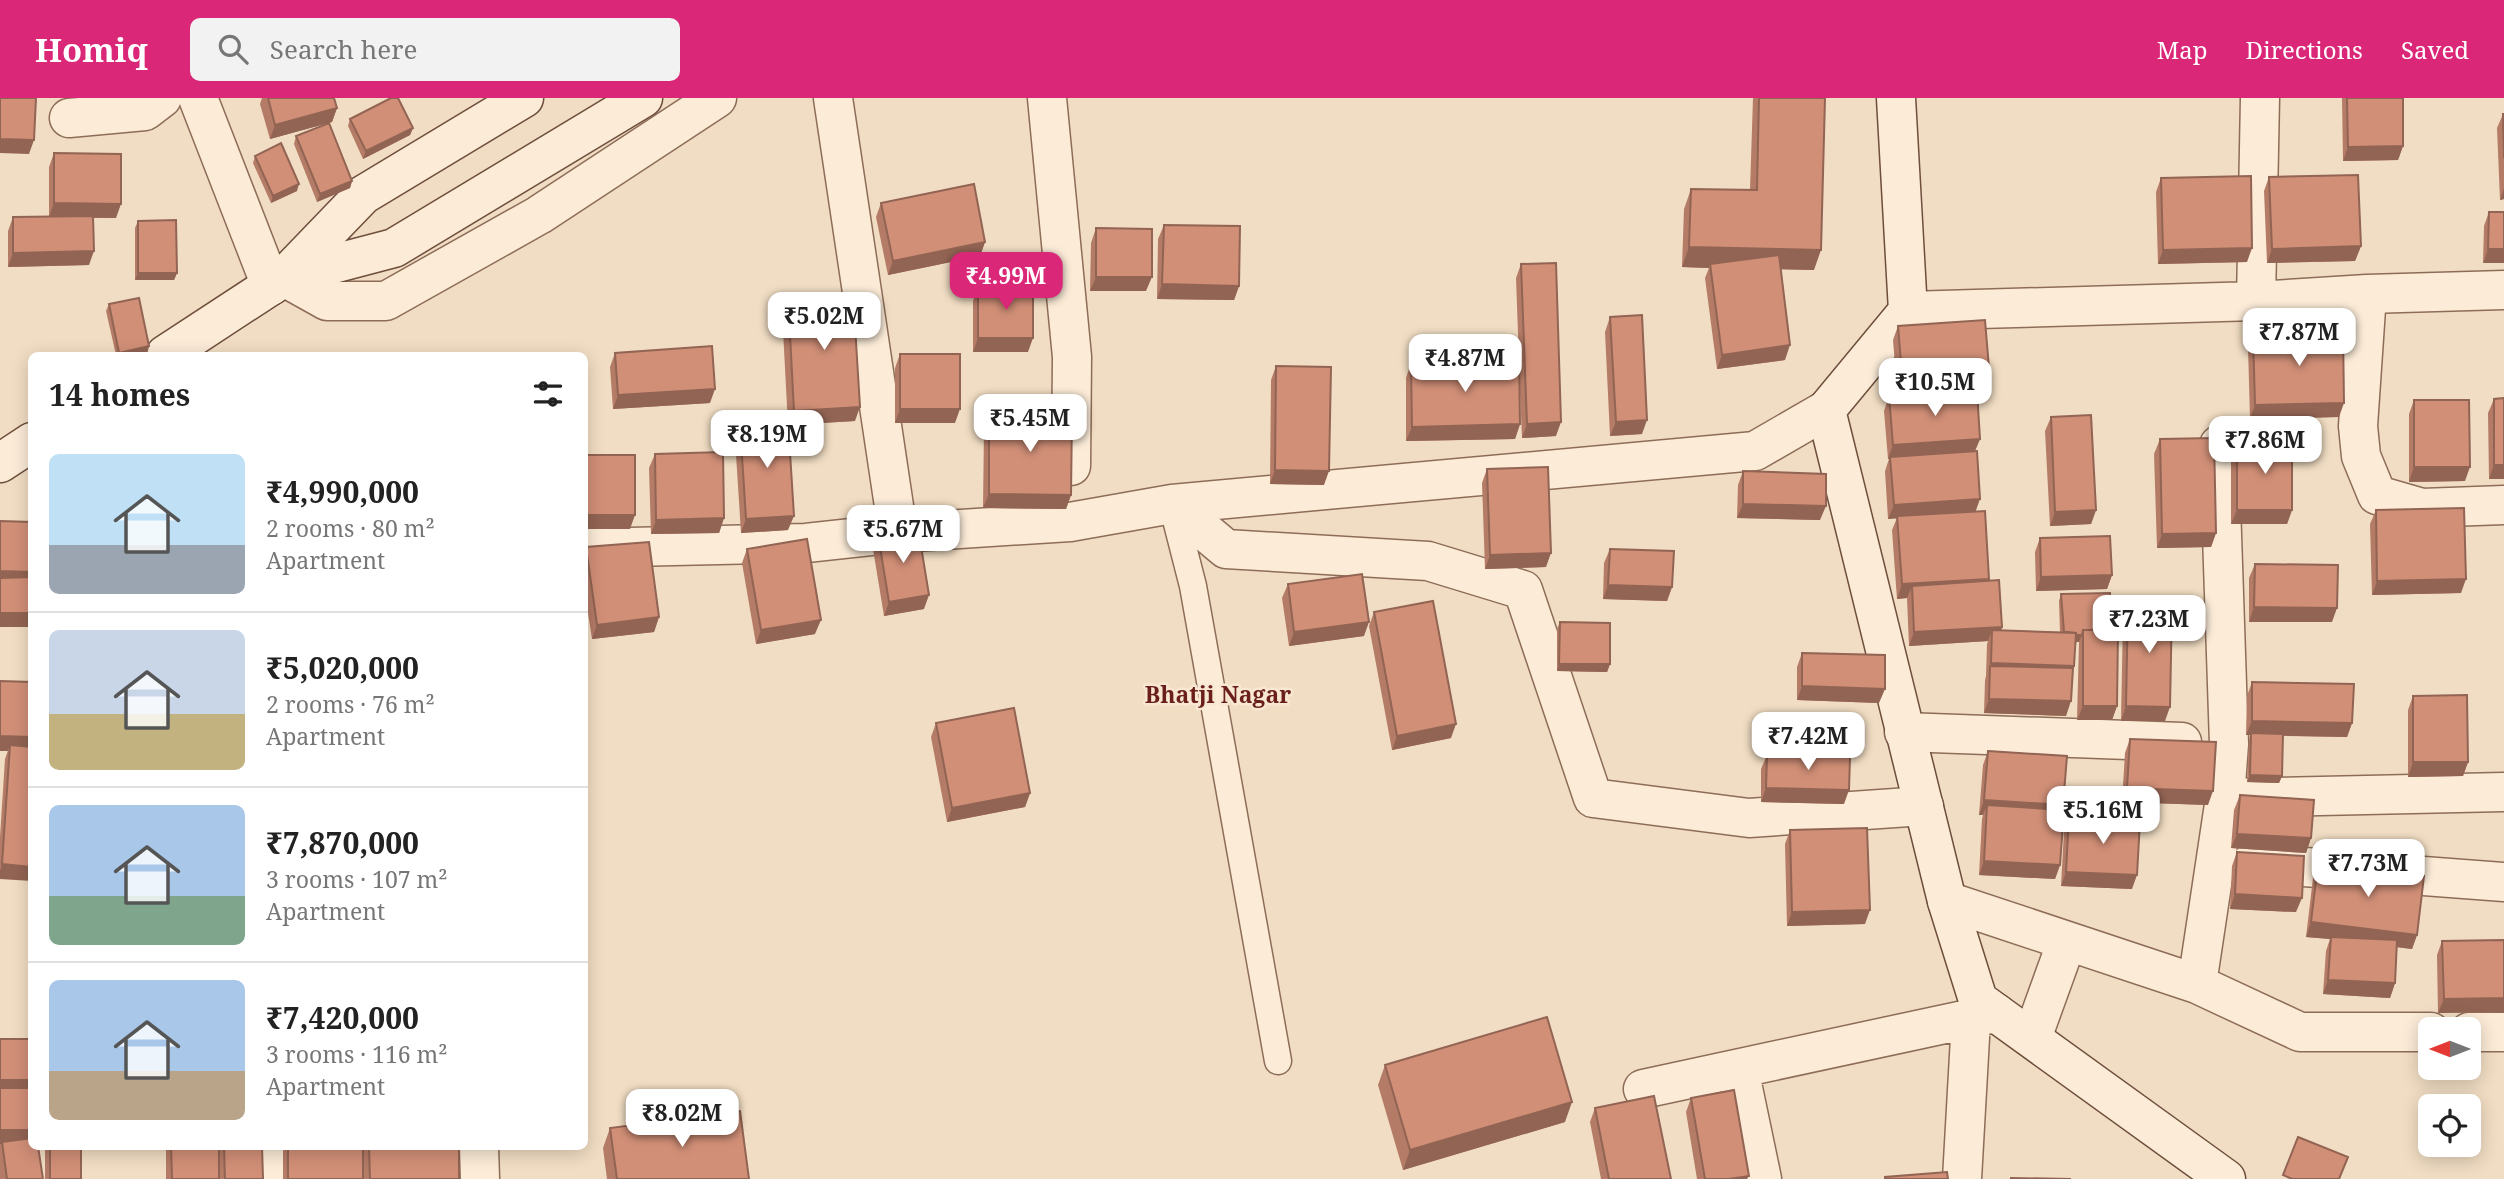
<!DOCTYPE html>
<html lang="en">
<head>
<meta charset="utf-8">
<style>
	body { margin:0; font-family:"Noto Serif",serif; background:#f2f2f2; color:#222; height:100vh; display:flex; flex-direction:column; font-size:26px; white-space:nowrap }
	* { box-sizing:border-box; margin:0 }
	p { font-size:23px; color:#767676 }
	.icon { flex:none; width:38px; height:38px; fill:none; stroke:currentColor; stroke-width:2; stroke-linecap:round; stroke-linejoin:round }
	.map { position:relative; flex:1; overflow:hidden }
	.drawer { position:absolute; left:28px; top:254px; width:560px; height:798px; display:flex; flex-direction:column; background:#fff; border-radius:10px; box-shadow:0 4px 18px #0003 }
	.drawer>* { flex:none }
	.needle { width:46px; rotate:270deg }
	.controls { position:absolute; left:2418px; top:919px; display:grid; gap:14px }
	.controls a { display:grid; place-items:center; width:63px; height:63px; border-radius:10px; background:#fff; box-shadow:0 4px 18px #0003; font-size:35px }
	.price { position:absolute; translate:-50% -60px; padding:0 16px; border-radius:14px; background:#fff; color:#222; font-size:23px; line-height:46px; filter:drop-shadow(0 2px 4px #0008) }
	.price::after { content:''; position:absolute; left:50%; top:42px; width:21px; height:16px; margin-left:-10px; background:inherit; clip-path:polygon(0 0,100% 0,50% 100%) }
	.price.active { background:#db2777; color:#fff }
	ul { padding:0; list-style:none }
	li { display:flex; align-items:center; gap:21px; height:175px; padding:0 21px }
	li+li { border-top:2px solid #e0e0e0 }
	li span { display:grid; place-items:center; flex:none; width:196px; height:140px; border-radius:10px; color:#555 }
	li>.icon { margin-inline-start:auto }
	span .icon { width:84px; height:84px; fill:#fffc; stroke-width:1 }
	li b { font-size:30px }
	h2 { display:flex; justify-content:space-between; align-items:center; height:84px; padding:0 21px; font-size:30px }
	header { display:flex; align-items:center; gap:42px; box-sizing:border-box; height:98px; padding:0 35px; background:#db2777; color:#fff }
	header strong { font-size:33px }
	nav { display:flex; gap:38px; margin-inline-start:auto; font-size:24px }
	.search { width:490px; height:63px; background:#f2f2f2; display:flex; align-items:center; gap:18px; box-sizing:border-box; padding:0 24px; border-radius:10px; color:#767676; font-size:26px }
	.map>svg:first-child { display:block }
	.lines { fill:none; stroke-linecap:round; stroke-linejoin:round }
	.lane-casing { stroke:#8d6d58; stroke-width:29 }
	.street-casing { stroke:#8d6d58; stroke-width:41 }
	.secondary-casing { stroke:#6e4e3c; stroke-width:41 }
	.lane { stroke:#fbebd7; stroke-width:26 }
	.street { stroke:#fbebd7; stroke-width:38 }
	.secondary { stroke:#fbebd7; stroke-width:38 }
	.wall { fill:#b47b66 }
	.shaded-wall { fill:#926453 }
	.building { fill:#d18f77; stroke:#926453; stroke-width:2 }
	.labels { text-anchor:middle; stroke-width:5; stroke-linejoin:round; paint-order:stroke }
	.neighbourhood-label { font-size:23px; font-weight:bold; fill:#6b1f1a; stroke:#f8e8d3 }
</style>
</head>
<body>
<header>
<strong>Homiq</strong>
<div class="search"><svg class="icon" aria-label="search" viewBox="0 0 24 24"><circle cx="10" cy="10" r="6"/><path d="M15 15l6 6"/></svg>Search here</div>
<nav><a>Map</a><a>Directions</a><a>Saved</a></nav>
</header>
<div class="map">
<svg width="2504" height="1081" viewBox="0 0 2504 1081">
	<rect width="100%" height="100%" fill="#f1ddc3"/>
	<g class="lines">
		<g class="lane-casing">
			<path id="lane" d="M1172,406L1193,488L1278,963"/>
		</g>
		<g class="street-casing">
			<path id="street" d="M198,0L271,188
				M833,0L898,435
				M1047,0L1072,259L1071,368
				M69,20L145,13L162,0
				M284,179L327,203H386L539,117L717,0
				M2367,196L2358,328L2361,358L2377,397L2422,410L2504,407
				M2256,203L2260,0
				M1908,213L2256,203L2367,196L2504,192
				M1172,406L1226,451L1428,463L1523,492L1593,700L1749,720L1924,708
				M584,450L806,445L898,435L1070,424L1172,406L1755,353L1826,312
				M1904,634L2182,644
				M2225,700L2504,694
				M2251,765L2504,784
				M1947,803L2197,886L2300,934H2431
				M2197,886L2225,700L2229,646L2219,347
				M2469,934H2504
				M2032,940L2067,843
				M1739,971L1762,1081
				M1643,991L1996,915
				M274,1048L275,1081
				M479,1048L480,1081
				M1962,1081L1971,922"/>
		</g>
		<g class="secondary-casing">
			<path id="secondary" d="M1896,0L1908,213L1826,312L1947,803L1978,902L2226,1081
				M284,179L394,150L643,0
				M165,257L284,179L363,97L524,0
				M0,365L32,344"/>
		</g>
		<use href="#lane" class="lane"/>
		<use href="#street" class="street"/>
		<use href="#secondary" class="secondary"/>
	</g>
	<path class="wall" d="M262,0H334L337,10L332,24L270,41L260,6Z
		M1753,0H1825L1814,172L1780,171L1785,262L1717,271L1705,180L1709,170L1682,169L1684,111L1691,91L1750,92Z
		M2342,0H2403V48L2398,62L2343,63Z
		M2503,16H2504V101L2500,102L2497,30Z
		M350,21L413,30L410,37L363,61L348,28Z
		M296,38L352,83L350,90L317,104L294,46Z
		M54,55L116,120H93L89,167L8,169V133L13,119L49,118V69Z
		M255,58L297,93L271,105L253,65Z
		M2269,79L2361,148L2355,163L2267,165L2264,93Z
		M2161,80L2247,164L2158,166L2156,94Z
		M881,105L985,144L980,158L888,177L876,119Z
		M2489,114H2504L2483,165L2484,128Z
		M138,123L177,175L174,182H135V130Z
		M1164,127L1239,188L1234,202L1157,201L1158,141Z
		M1096,130L1146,193H1090L1091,145Z
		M1521,166L1556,338L1522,340L1519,272L1520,326L1515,341L1406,343V280L1411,265L1519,263L1516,180Z
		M978,189L1028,254H973V203Z
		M788,199L855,323L788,327L782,213Z
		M109,206L149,248L147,256L140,257H116L106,213Z
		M1610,219L1642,336L1610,338L1605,234Z
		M1898,228L1984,285L1897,290L1893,242Z
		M2253,235L2339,319L2250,321L2248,249Z
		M615,255L710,305L613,311L610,269Z
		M900,256L955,325H895V270Z
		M1276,268L1324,387L1270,386L1271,282Z
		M1889,298L1980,341L1975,353L1976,414L1989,483L2002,529L2001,533L2060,534L2059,503L2061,496L2111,532L2117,608L2112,622H2077L2079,544H2075L2066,618L1984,615L1985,582L1986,578L1987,546L1988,543L1909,548L1907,500L1897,501L1892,432L1897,420L1888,421L1885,373L1889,361H1888L1884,313Z
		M2494,301L2504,381H2489L2488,315Z
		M2414,302L2465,383L2409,384V316Z
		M989,316L1071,397L1066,411L983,410L984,330Z
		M2051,319L2096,412L2091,426L2050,428L2045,333Z
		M740,326L788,432L741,435L735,341Z
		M2160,341L2216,435L2211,449L2157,450L2154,356Z
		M2237,345L2292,412L2287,426H2231V359Z
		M655,356L724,420L719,435L651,436L649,370Z
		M1487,371L1546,469L1485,471L1482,385Z
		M1743,373L1820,422L1737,420L1738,387Z
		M2376,412L2461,495L2372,497L2370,426Z
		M878,437L924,511L884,518L873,451Z
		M2040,440L2112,477L2107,491L2036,493L2035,454Z
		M586,449L659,519L654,534L592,541L584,489V453Z
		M747,451L815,536L756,546L742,465Z
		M1610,451L1672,489L1667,503L1603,501L1604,465Z
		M2255,466L2332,524H2249V480Z
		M1288,486L1364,538L1289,548L1282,500Z
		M2128,505L2165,623H2121L2123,519Z
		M1374,514L1451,640L1392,652L1369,528Z
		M1560,524L1610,566L1607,574L1557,573V531Z
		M1802,555L1879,605L1797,602V569Z
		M32,584L0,781V739L5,661Z
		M2252,584L2352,625L2347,639L2283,638L2282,678L2279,685L2247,684L2249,642L2250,637H2246L2247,598Z
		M2413,598L2468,664L2463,678L2408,679V612Z
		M936,625L1030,695L1025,709L947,724L931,639Z
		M2130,641L2208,707L2122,704L2125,655Z
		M1988,653L2063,707L2062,712L2060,767L2055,781L1979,777L1982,721L1983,717H1979L1983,667Z
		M1767,657L1844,706L1761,704V671Z
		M2240,697L2311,740L2306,755L2231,750L2234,712Z
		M2069,719L2132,791L2061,788L2064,733Z
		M1790,732L1865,826L1787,828L1785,746Z
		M2237,754L2296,814L2230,811L2232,768Z
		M2318,766L2417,837L2412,851L2397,849L2395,885L2390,900L2323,896L2326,853L2330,841L2306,839L2313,780Z
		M2504,842V914L2438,915L2437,857L2442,843Z
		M0,941L32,1048L43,1081H0Z
		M1385,967L1565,1024L1403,1072L1378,987Z
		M1691,1000L1747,1081H1697L1686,1014Z
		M1595,1010L1671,1081H1601L1590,1024Z
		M610,1030L749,1081H607L603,1050Z
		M45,1048H81V1081H45Z
		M167,1048H219V1051L220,1048H263V1081H166V1051Z
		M283,1048H363V1081H283Z
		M366,1048H459V1081H364V1052Z"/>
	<path class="shaded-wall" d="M337,10L332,24L270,41L275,27Z
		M413,30L410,37L363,61L366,53Z
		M0,41L34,42L29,56L0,55Z
		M2403,48L2398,62L2343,63L2348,49Z
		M352,83L350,90L317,104L320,96Z
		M299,86L297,93L271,105L273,98Z
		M2504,90V101L2500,102Z
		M54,105L121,106L116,120L49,119Z
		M985,144L980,158L888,177L893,163Z
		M2361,148L2355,163L2267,165L2272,151Z
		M1689,149L1821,152L1814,172L1710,170V166L1709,170L1682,169Z
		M2252,150L2247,164L2158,166L2163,152Z
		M2488,151H2504V165H2483Z
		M94,153L89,167L8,169L13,155Z
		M138,175H177L174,182H135Z
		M1096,179H1152L1146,193H1090Z
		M1162,186L1239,188L1234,202L1157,201Z
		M978,240H1033L1028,254H973Z
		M1790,247L1785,262L1717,271L1722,257Z
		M149,248L147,256L140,257H119V255Z
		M1989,270L1984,285L1897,290L1902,276Z
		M715,291L710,305L613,311L618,297Z
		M2344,305L2339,319L2250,321L2255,307Z
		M860,309L855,323L788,327L794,313Z
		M900,311H960L955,325H895Z
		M1647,322L1642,336L1610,338L1616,324Z
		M1561,324L1556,338L1522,340L1527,326Z
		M1520,326L1515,341L1406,343L1412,329Z
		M1980,341L1974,355L1890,359L1889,361H1888L1893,347Z
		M2494,367H2504V381H2489Z
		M2414,369H2470L2465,383L2409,384Z
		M1275,372L1329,373L1324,387L1270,386Z
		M989,396L1071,397L1066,411L983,410Z
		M1980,401L1975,415L1888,421L1894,407Z
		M1743,406L1826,408L1820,422L1737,420Z
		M2096,412L2091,426L2050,428L2055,414Z
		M2237,412H2292L2287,426H2231Z
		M584,417H635L630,431H584Z
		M794,418L788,432L741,435L746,421Z
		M724,420L719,435L651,436L656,422Z
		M2216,435L2211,449L2157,450L2162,436Z
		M1551,455L1546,469L1485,471L1490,457Z
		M0,473L32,474V488L0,487Z
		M2112,477L2107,491L2036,493L2041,479Z
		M1989,481L1984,496L1912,488L1907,500L1897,501L1902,486Z
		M2466,481L2461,495L2372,497L2377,483Z
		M1608,487L1672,489L1667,503L1603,501Z
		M929,497L924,511L884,518L889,504Z
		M2254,509L2337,510L2332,524H2249Z
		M0,515H32V529H0Z
		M659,519L654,534L592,541L597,527Z
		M821,522L815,536L756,546L761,532Z
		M1369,524L1364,538L1289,548L1294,534Z
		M2002,529L1997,543L1992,532L1988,543L1909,548L1914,534Z
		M2082,537L2079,544L2061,545L2064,538Z
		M1991,565L2074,568L2069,582L1990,570Z
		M1559,566H1610L1607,574L1557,573Z
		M1802,588L1885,591L1879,605L1797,602Z
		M1989,601L2071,603L2066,618L1984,615Z
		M2083,608H2117L2112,622H2077Z
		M2126,608L2170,609L2165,623H2121Z
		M2252,623L2352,625L2347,639L2251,637V635L2250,637H2246Z
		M1456,626L1451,640L1392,652L1397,638Z
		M0,638L32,639V654L10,647L8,653H0Z
		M2413,664H2468L2463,678L2408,679Z
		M2250,677L2282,678L2279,685L2247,684Z
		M1766,690L1849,692L1844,706L1761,704Z
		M2127,690L2213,693L2208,707L2122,704Z
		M1030,695L1025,709L947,724L952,710Z
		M1984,702L2063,707L2058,722L1987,707L1983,717H1979Z
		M2237,736L2311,740L2306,755L2231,750Z
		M1984,763L2060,767L2055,781L1979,777Z
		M2,766L32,769V783L0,781V773Z
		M2066,774L2137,777L2132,791L2061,788Z
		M2235,796L2302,800L2296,814L2230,811Z
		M1870,812L1865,826L1787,828L1792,814Z
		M2311,824L2417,837L2412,851L2331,841V839L2330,841L2306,839Z
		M2328,882L2395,885L2390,900L2323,896Z
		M2504,900V914L2438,915L2444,901Z
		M0,982H32V996H0Z
		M1572,1004L1565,1024L1403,1072L1410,1052Z
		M0,1032H32V1046H0Z
		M1749,1078L1747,1081H1729Z"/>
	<path class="building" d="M0,0H36L34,42L0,41Z
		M268,0H334L337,10L275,27Z
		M391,0H398L413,30L366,53L350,21Z
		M1759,0H1825L1821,152L1689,149L1691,91L1757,92Z
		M2347,0H2403V48L2348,49Z
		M2503,16H2504V60Z
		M329,25L352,83L320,96L296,38Z
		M281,45L299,86L273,98L255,58Z
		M54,55L121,56V106L54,105Z
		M2358,77L2361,148L2272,151L2269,79Z
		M2251,78L2252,150L2163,152L2161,80Z
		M974,86L985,144L893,163L881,105Z
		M2489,114H2504V151H2488Z
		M93,118L94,153L13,155V119Z
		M176,122L177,175H138V123Z
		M1164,127L1240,128L1239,188L1162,186Z
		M1096,130L1152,131V179H1096Z
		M1779,157L1790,247L1722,257L1710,166Z
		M1556,165L1561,324L1527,326L1521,166Z
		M978,189H1033V240H978Z
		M853,195L860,309L794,313L788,199Z
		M139,200L149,248L119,255L109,206Z
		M1642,217L1647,322L1616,324L1610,219Z
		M1985,222L1989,270L1902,276L1898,228Z
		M2343,233L2344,305L2255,307L2253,235Z
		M712,248L715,291L618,297L615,255Z
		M900,256H960V311H900Z
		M1519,263L1520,326L1412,329L1411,265Z
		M1276,268L1331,269L1329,373L1275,372Z
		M1977,293L1980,341L1893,347L1889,298Z
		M2504,300V367H2494V301Z
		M2414,302H2469L2470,369H2414Z
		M989,316H1072L1071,397L989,396Z
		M2091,317L2096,412L2055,414L2051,319Z
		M788,323L794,418L746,421L740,326Z
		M2214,340L2216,435L2162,436L2160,341Z
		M2292,344V412H2237V345Z
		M1977,353L1980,401L1894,407L1890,359Z
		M723,354L724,420L656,422L655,356Z
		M584,357H635V417H584Z
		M1548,369L1551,455L1490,457L1487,371Z
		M1743,373L1826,376V408L1743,406Z
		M2464,410L2466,481L2377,483L2376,412Z
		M1985,413L1989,481L1902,486L1897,418Z
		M0,423L32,424V474L0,473Z
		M918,430L929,497L889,504L878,437Z
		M2110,438L2112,477L2041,479L2040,440Z
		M807,441L821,522L761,532L747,451Z
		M649,444L659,519L597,527L586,449Z
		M1610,451L1674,453L1672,489L1608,487Z
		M2255,466L2338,467L2337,510L2254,509Z
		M1362,476L1369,524L1294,534L1288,486Z
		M32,479V515H0V480Z
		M1999,482L2002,529L1914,534L1912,488Z
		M2110,495L2111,532H2083L2082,537H2076V535L2064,534L2061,496Z
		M1433,503L1456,626L1397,638L1374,514Z
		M2128,505L2172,506L2170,609L2126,608Z
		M1560,524L1610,525V566H1559Z
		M1992,532L2076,535L2074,568L1991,565Z
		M2083,532H2118L2117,608H2083Z
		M1802,555L1885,557V591L1802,588Z
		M1990,568L2073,570L2071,603L1989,601Z
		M0,583L32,584V639L0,638Z
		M2252,584L2354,586L2352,625L2252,623Z
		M2467,597L2468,664H2413V598Z
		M1014,610L1030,695L952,710L936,625Z
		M2251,635L2283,636L2282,678L2250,677Z
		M2130,641L2216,644L2213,693L2127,690Z
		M10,647L32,649V769L2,766Z
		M1988,653L2067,658L2063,707L1984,702Z
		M1767,657L1850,659L1849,692L1766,690Z
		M2240,697L2314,702L2311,740L2237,736Z
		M1987,707L2064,712L2060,767L1984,763Z
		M2069,719L2140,723L2137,777L2066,774Z
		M1867,730L1870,812L1792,814L1790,732Z
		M2237,754L2304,758L2302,800L2235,796Z
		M2318,766L2424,778L2417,837L2311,824Z
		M2331,839L2397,842L2395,885L2328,882Z
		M2504,842V900L2444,901L2442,843Z
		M1547,919L1572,1004L1410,1052L1385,967Z
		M0,941H32V982H0Z
		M0,990H32V1032H0Z
		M1734,992L1749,1078L1729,1081H1705L1691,1000Z
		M1654,998L1671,1081H1609L1595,1010Z
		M740,1013L749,1081H617L610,1030Z
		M2298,1039L2348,1059L2339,1081H2292L2283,1077Z
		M32,1040V1048H38L43,1081H7L2,1044Z
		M50,1048H81V1081H50Z
		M171,1048H219V1081H172Z
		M224,1048H262L263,1081H225Z
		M288,1048H363V1081H288Z
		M369,1048H459V1081H370Z
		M1947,1074L1948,1081H1885V1079Z
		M2011,1080L2071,1081H2011Z"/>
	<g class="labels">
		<g class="neighbourhood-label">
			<text x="1218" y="605">Bhatji Nagar</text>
		</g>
	</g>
</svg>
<div class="controls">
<a><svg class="needle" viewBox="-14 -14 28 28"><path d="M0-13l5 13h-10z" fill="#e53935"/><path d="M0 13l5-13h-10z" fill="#767676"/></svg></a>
<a><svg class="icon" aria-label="locate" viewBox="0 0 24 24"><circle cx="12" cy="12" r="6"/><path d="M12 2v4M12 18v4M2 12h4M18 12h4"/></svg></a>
</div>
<b class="price active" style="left:1006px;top:214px">₹4.99M</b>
<b class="price" style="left:824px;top:254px">₹5.02M</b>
<b class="price" style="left:2299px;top:270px">₹7.87M</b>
<b class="price" style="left:1465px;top:296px">₹4.87M</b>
<b class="price" style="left:1935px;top:320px">₹10.5M</b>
<b class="price" style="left:1030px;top:356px">₹5.45M</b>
<b class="price" style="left:767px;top:372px">₹8.19M</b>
<b class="price" style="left:2265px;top:378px">₹7.86M</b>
<b class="price" style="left:903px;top:467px">₹5.67M</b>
<b class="price" style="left:2149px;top:557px">₹7.23M</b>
<b class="price" style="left:1808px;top:674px">₹7.42M</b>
<b class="price" style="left:2103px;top:748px">₹5.16M</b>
<b class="price" style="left:2368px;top:801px">₹7.73M</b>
<b class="price" style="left:682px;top:1051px">₹8.02M</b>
<section class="drawer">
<h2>14 homes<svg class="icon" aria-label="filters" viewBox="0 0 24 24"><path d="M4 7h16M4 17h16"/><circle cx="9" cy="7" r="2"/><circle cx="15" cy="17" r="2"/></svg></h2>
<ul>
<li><span style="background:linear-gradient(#bfe0f5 65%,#9aa5b1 0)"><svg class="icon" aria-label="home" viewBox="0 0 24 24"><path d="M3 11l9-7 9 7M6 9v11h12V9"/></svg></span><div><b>₹4,990,000</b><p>2 rooms · 80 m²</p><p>Apartment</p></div></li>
<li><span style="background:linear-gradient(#c9d6e8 60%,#c2b280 0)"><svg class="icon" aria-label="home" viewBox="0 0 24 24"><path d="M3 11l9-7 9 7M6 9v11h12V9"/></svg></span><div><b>₹5,020,000</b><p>2 rooms · 76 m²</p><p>Apartment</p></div></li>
<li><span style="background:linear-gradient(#a9c7e8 65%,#7fa58c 0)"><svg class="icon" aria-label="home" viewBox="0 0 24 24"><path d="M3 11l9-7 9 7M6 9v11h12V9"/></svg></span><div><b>₹7,870,000</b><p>3 rooms · 107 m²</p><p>Apartment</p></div></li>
<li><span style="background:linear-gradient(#a9c7e8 65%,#b9a48a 0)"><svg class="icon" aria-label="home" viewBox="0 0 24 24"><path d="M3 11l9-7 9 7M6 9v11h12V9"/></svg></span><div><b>₹7,420,000</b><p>3 rooms · 116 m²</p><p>Apartment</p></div></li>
</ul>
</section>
</div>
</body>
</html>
